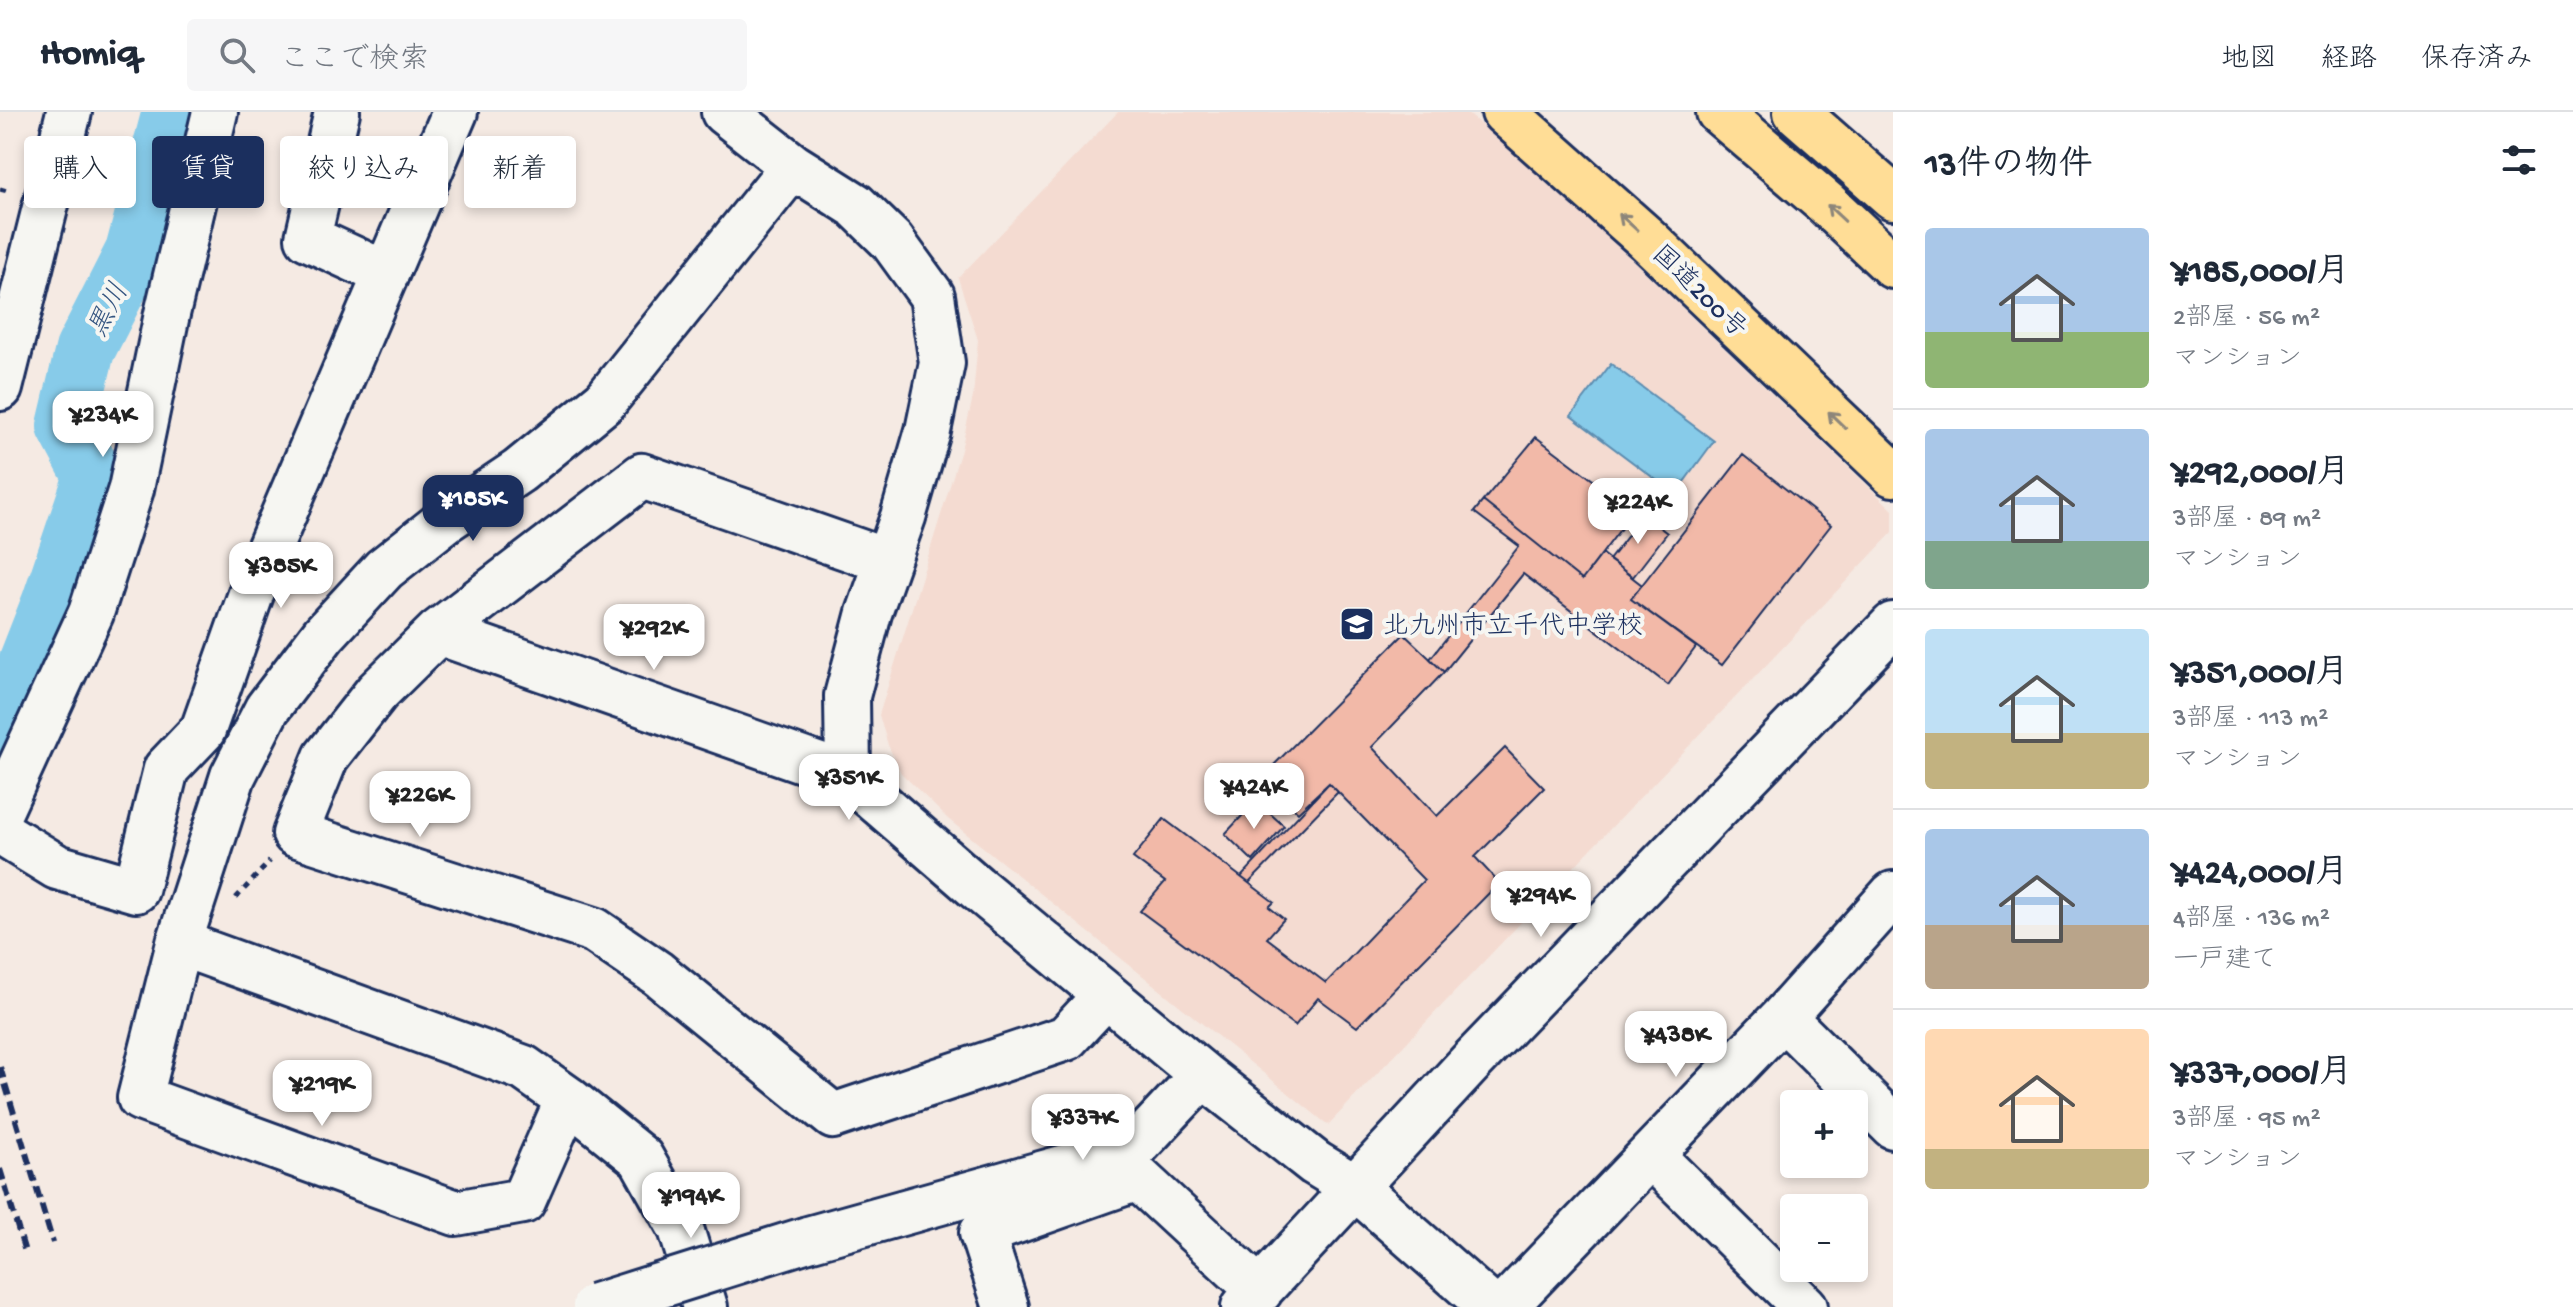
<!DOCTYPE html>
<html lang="ja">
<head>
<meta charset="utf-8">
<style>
	body { margin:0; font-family:"Gochi Hand","Klee One",sans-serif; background:#f6f6f7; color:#1f2937; height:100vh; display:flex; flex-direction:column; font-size:30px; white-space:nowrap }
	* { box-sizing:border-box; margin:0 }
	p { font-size:26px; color:#747a83 }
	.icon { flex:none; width:44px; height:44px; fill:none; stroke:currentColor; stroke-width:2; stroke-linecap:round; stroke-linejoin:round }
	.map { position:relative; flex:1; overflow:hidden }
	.side { display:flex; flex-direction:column; background:#fff; width:680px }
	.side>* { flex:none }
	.banner { position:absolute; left:24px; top:24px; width:760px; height:72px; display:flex; gap:16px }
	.fabs { position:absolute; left:1780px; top:978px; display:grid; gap:16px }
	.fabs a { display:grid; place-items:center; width:88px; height:88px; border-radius:8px; background:#fff; box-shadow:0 4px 12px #0003; font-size:40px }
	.price { position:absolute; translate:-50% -68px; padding:0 18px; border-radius:16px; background:#fff; color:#222; font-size:26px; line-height:52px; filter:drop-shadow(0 2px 4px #0008) }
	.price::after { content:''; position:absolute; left:50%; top:48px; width:24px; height:18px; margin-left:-12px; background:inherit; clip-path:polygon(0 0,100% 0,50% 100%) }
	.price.selected { background:#1b2f5e; color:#fff }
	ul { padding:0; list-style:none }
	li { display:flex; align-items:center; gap:24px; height:200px; padding:0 32px }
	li+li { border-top:2px solid #e0e1e3 }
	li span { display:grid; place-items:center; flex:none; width:224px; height:160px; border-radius:8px; color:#555 }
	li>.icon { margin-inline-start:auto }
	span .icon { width:96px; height:96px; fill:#fffc; stroke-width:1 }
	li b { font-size:34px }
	h2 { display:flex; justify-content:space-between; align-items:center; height:96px; padding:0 32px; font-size:34px }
	.tag { padding:0 28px; border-radius:8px; background:#fff; box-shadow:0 4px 12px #0003; font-size:28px; line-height:72px }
	.tag.selected { background:#1b2f5e; color:#fff }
	header { display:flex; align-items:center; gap:48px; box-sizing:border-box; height:112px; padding:0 40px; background:#fff; border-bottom:2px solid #e0e1e3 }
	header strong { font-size:38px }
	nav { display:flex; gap:44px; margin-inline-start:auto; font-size:28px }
	.search { width:560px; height:72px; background:#f6f6f7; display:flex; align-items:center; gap:20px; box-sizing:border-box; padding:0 28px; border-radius:8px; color:#747a83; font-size:30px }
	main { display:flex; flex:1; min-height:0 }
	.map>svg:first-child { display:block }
	.built { fill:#f4dbd1 }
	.water { fill:#87cbe9; stroke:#5c8db1; stroke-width:2 }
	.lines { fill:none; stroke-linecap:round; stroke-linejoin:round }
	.river { stroke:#87cbe9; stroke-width:60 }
	.building { fill:#f2b9a8; stroke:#1b2f5e; stroke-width:2 }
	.minor-casing { stroke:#1b2f5e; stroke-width:50 }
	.highway-casing { stroke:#1b2f5e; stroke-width:50 }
	.path { stroke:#1b2f5e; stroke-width:5; stroke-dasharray:6 6; stroke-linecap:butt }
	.minor { stroke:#f6f6f2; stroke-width:44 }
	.highway { stroke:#ffdd96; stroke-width:44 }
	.rail { stroke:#1b2f5e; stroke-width:6; stroke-dasharray:12 6; stroke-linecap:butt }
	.minor-bridge-casing { stroke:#1b2f5e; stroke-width:50; stroke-linecap:butt }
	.minor-bridge { stroke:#f6f6f2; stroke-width:44 }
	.oneway { stroke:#8d867a }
	.labels { text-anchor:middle; stroke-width:8; stroke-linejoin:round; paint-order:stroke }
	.street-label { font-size:26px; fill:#1b2f5e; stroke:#f6f6f2 }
	.poi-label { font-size:26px; fill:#1b2f5e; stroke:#f6f6f2; text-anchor:start }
	.water-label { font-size:28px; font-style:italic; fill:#365681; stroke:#f6f6f2 }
</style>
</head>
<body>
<header>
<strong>Homiq</strong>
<div class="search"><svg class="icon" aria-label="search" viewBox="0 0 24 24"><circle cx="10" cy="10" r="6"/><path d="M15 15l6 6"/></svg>ここで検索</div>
<nav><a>地図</a><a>経路</a><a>保存済み</a></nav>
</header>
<main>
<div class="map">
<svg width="1893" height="1195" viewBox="0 0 1893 1195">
	<rect width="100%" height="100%" fill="#f5eae3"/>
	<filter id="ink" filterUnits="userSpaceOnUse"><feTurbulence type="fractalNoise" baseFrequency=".0125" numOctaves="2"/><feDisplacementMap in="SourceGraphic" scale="16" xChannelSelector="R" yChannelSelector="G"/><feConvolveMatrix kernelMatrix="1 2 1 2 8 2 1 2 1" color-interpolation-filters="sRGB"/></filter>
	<g filter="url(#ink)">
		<path class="built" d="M1118,0H1466L1548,67L1893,398V420L1328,1013L948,707L901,661L888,633L879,603L961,338L973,285L978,228L958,166Z"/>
		<path class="water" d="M1611,252L1714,329L1675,382L1571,304Z"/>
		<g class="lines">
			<path class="river" d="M0,615L8,602L51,492L94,365L67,314L85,238L135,140L172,0"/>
		</g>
		<path class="building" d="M1536,325L1634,399L1582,468L1483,389Z
			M1743,343L1831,413L1722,553L1631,487Z
			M1483,389L1582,468L1602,442L1642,473L1631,487L1696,535L1668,573L1523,462L1444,560L1430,547L1519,434L1474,400Z
			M1644,403L1667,421L1633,465L1609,448Z
			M1404,522L1444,560L1372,635L1437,704L1505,636L1544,676L1475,745L1499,771L1357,915L1318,886L1295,914L1140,799L1165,770L1133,746L1164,707L1274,790L1269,795L1284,807L1267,826L1326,871L1424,768L1329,671L1298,700L1261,666Z
			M1329,671L1338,680L1249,771L1241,765Z
			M1256,689L1284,714L1253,749L1225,722Z"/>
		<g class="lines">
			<g class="minor-casing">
				<path id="minor" d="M337,0L308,126L386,162
					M724,0L793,54L855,93L892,129L932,184L942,251L928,319L903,405L869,501L847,584L848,664L976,775L1203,963L1315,1051L1356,1076L1491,1195
					M0,276L69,0
					M886,449L642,364L438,520L377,580L326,645L295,722L594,818L657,861L833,1004L1066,926L1106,883
					M438,520L848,664
					M0,699L91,501L131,377L167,202L215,0
					M0,720L57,755L136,778L166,657L203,618L257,465L455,0
					M179,831L524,956L568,987L641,1046L681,1117L705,1195
					M1783,905L1893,1014
					M568,987L523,1089L456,1101L140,986L179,831L233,664L267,597L324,522L384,457L446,408L519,359L605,289L793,54
					M1651,1043L1805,1195
					M808,1127L1134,1036L1203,963
					M1006,1195L982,1121L1138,1066L1260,1179
					M1244,1195L1473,948L1893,513
					M1504,1195L1783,905L1893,782"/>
			</g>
			<g class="highway-casing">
				<path id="highway" d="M1504,0L1647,127L1893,362
					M1719,0L1827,92L1893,154
					M1796,0L1893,85"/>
			</g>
			<path class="path" d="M0,77L11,80
				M236,786L270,749"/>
			<use href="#minor" class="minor"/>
			<use href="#highway" class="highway"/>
			<path class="rail" d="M0,955L53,1131
				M0,1057L25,1140"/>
			<g class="minor-bridge-casing">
				<path id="minor-bridge" d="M595,1194L808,1127"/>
			</g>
			<use href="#minor-bridge" class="minor-bridge"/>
		</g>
		<defs><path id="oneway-shaft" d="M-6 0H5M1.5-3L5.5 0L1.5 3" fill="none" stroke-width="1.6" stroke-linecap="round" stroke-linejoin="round" transform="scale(2)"/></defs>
		<g class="oneway">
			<use href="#oneway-shaft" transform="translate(1836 101) rotate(-137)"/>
			<use href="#oneway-shaft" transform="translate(1628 110) rotate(-138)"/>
			<use href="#oneway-shaft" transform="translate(1837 308) rotate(-136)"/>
		</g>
	</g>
	<defs>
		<g id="school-square" transform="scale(1.8)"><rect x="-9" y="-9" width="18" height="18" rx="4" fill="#1b2f5e" stroke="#f6f6f2"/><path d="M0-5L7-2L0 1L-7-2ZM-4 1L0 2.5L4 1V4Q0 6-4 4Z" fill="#fff"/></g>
	</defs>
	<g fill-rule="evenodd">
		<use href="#school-square" x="1357" y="512"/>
	</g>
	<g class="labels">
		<g class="street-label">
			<text transform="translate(1701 178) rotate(44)" y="9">国道200号</text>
		</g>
		<g class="poi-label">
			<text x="1383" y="521">北九州市立千代中学校</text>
		</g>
		<g class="water-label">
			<text transform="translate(106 197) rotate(-63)" y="10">黒川</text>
		</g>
	</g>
</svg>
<div class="fabs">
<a>+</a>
<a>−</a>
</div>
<b class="price" style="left:103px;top:347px">¥234K</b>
<b class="price selected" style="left:473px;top:431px">¥185K</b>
<b class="price" style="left:1638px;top:434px">¥224K</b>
<b class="price" style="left:281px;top:498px">¥385K</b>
<b class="price" style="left:654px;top:560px">¥292K</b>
<b class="price" style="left:849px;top:710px">¥351K</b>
<b class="price" style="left:1254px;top:719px">¥424K</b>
<b class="price" style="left:420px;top:727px">¥226K</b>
<b class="price" style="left:1541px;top:827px">¥294K</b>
<b class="price" style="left:1676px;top:967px">¥438K</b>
<b class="price" style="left:322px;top:1016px">¥219K</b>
<b class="price" style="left:1083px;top:1050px">¥337K</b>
<b class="price" style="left:691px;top:1128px">¥194K</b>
<div class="banner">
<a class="tag">購入</a>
<a class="tag selected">賃貸</a>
<a class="tag">絞り込み</a>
<a class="tag">新着</a>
</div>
</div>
<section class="side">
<h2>13件の物件<svg class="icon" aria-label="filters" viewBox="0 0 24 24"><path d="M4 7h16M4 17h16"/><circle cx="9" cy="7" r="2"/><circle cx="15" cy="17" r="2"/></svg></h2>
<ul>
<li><span style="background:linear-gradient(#a9c7e8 65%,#8fb573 0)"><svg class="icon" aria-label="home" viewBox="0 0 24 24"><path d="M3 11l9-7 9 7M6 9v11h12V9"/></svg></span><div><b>¥185,000/月</b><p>2部屋 · 56 m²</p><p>マンション</p></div></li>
<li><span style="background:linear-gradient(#a9c7e8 70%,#7fa58c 0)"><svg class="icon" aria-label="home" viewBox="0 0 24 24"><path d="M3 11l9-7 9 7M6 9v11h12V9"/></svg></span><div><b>¥292,000/月</b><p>3部屋 · 89 m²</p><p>マンション</p></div></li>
<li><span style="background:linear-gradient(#bfe0f5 65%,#c2b280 0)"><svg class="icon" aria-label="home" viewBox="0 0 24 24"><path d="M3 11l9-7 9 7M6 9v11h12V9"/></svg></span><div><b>¥351,000/月</b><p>3部屋 · 113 m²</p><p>マンション</p></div></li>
<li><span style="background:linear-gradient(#a9c7e8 60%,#b9a48a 0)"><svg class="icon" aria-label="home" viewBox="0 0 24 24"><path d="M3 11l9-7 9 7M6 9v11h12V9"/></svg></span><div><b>¥424,000/月</b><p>4部屋 · 136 m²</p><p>一戸建て</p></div></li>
<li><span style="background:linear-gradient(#ffd9b3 75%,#c2b280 0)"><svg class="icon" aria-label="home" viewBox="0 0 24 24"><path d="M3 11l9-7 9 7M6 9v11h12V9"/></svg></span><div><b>¥337,000/月</b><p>3部屋 · 95 m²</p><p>マンション</p></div></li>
</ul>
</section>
</main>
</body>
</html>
